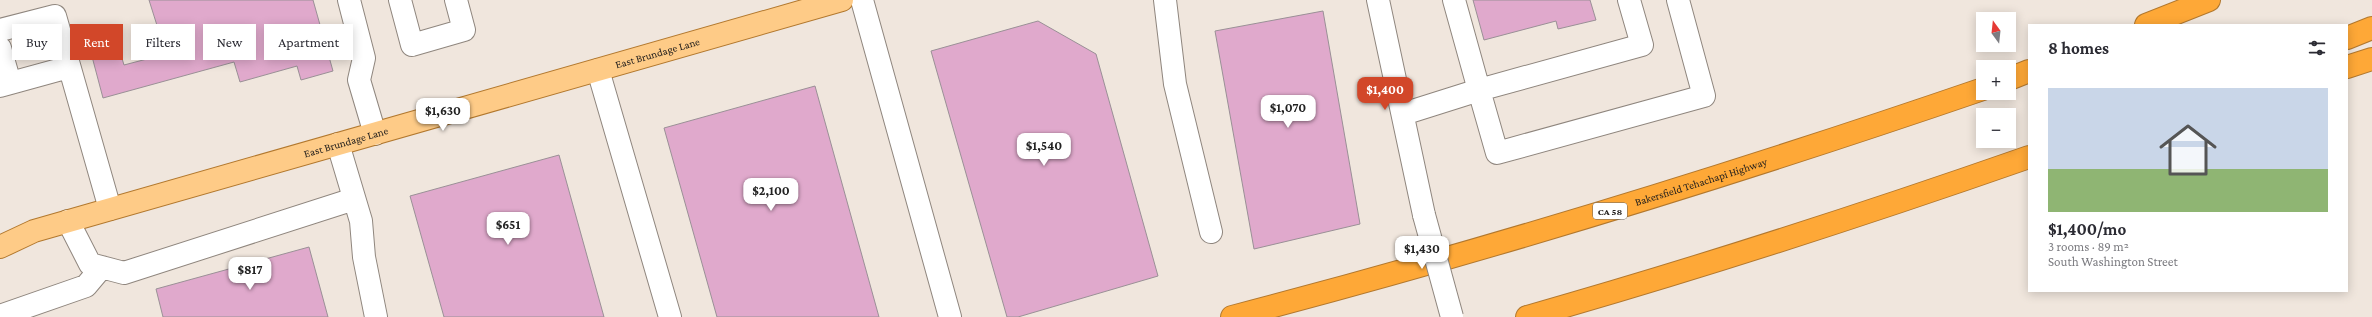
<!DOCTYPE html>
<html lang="en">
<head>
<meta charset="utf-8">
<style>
	body { margin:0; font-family:"Crimson Pro",serif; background:#f7f7f7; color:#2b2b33; height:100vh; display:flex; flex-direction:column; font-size:15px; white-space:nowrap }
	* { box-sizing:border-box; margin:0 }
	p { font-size:13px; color:#7c7c81 }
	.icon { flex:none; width:22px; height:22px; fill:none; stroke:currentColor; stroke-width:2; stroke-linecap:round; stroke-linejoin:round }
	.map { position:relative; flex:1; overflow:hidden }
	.details { position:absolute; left:2028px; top:24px; width:320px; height:268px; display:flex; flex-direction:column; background:#fff; border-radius:0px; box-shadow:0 2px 10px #0003 }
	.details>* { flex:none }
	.guide { position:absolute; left:12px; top:24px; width:380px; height:36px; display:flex; gap:8px }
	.needle { width:26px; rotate:345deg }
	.controls { position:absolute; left:1976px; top:12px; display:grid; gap:8px }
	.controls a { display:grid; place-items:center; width:40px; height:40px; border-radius:0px; background:#fff; box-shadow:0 2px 10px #0003; font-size:20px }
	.price { position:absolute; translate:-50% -34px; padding:0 9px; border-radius:8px; background:#fff; color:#222; font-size:13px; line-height:26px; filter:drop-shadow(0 1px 2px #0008) }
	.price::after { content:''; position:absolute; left:50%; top:24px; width:12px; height:9px; margin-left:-6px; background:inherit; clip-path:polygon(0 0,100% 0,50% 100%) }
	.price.on { background:#d24729; color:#fff }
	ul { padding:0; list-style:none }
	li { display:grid; align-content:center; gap:8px; height:212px; padding:0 20px }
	li span { display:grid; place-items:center; height:124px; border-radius:0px; color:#555 }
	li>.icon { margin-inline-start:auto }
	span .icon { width:72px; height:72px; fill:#fffc; stroke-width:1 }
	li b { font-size:17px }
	h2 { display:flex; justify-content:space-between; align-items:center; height:48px; padding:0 20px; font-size:17px }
	.chip { padding:0 14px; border-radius:0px; background:#fff; box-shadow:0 2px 10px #0003; font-size:14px; line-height:36px }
	.chip.on { background:#d24729; color:#fff }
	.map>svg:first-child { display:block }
	.building { fill:#e0a9cc; stroke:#9a9096 }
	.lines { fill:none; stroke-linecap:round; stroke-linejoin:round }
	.minor-casing { stroke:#8f867e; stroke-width:24 }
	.major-casing { stroke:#b2782e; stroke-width:24 }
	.highway-casing { stroke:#b2782e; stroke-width:24 }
	.minor { stroke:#fff; stroke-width:22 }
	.major { stroke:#fecb87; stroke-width:22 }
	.highway { stroke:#fea837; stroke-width:22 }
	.minor-bridge-casing { stroke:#8f867e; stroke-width:24; stroke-linecap:butt }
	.minor-bridge { stroke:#fff; stroke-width:22 }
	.labels { text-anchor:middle; stroke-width:3; stroke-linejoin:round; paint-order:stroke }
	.shield { fill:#fff; stroke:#666361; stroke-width:1 }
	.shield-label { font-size:10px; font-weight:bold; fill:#24201d }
	.street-label { font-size:11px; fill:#24201d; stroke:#fff }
</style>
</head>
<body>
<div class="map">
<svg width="2372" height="317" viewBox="0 0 2372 317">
	<rect width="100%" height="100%" fill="#f0e6dd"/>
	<path class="building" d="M149,0H313L333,71L301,80L297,66L240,82L234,62L103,98L90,49L117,42L124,65L166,54Z
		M1473,0H1590L1596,20L1558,29L1556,21L1484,40Z
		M1323,11L1360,224L1254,249L1215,31Z
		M1038,21L1096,54L1158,276L1018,317H1007L931,51Z
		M815,86L879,317H717L664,128Z
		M559,155L604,317H444L410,196Z
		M309,247L328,317H163L156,289Z"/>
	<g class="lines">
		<g class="minor-casing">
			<path id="minor" d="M349,0L364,58L359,80L375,134
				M400,0L412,45L464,30L456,0
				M862,0L950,317
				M1165,0L1175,84L1211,232
				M1378,0L1424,215
				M1629,0L1642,45L1479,90L1497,153L1704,96L1678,0
				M0,30L55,16L110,209
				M0,48L10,83
				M598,70L670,317
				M0,86L69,67
				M1403,114L1479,90L1454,0
				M338,144L361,221L364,257L376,317
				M68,221L90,264L124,273L354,199
				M0,316L86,286L102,267"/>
		</g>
		<g class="major-casing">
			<g id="major">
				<path id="s1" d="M0,247L34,231L842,0"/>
			</g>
		</g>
		<g class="highway-casing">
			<g id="highway">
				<path d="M2146,25L2209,0"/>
				<path d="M2347,38L2372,28"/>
				<path d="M2347,67L2372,59"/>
				<path d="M2009,79L2029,71"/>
				<path id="s2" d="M1232,317C1485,251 1735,174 1983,89"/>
				<path d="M1527,317C1696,269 1863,215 2029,157"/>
			</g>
		</g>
		<use href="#minor" class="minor"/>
		<use href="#major" class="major"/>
		<use href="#highway" class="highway"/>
		<g class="minor-bridge-casing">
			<path id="minor-bridge" d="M1424,215L1452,317"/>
		</g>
		<use href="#minor-bridge" class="minor-bridge"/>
	</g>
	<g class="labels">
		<rect class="shield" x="1593" y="203" width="34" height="16" rx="3"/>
		<g class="shield-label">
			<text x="1610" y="215">CA 58</text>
		</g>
		<g class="street-label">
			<text dy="4" stroke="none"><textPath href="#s1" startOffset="686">East Brundage Lane</textPath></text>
			<text dy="4" stroke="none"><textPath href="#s1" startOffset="362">East Brundage Lane</textPath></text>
			<text dy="4" stroke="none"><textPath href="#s2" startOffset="488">Bakersfield Tehachapi Highway</textPath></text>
		</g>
	</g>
</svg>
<div class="controls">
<a><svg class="needle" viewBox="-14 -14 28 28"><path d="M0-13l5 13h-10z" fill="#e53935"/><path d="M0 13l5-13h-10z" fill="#7c7c81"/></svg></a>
<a>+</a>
<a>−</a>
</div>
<b class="price on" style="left:1385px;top:111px">$1,400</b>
<b class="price" style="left:1288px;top:129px">$1,070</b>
<b class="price" style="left:443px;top:132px">$1,630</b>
<b class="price" style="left:1044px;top:167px">$1,540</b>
<b class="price" style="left:771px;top:212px">$2,100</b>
<b class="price" style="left:508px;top:246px">$651</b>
<b class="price" style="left:1422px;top:270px">$1,430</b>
<b class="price" style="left:250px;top:291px">$817</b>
<div class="guide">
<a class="chip">Buy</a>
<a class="chip on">Rent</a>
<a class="chip">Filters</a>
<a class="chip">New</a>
<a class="chip">Apartment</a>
</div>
<section class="details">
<h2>8 homes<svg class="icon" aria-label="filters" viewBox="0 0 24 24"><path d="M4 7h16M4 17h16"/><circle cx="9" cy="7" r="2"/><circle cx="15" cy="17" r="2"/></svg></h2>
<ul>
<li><span style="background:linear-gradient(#c9d6e8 65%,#8fb573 0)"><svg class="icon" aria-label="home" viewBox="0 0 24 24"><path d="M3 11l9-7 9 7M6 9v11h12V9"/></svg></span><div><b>$1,400/mo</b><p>3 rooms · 89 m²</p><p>South Washington Street</p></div></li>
</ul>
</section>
</div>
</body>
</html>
